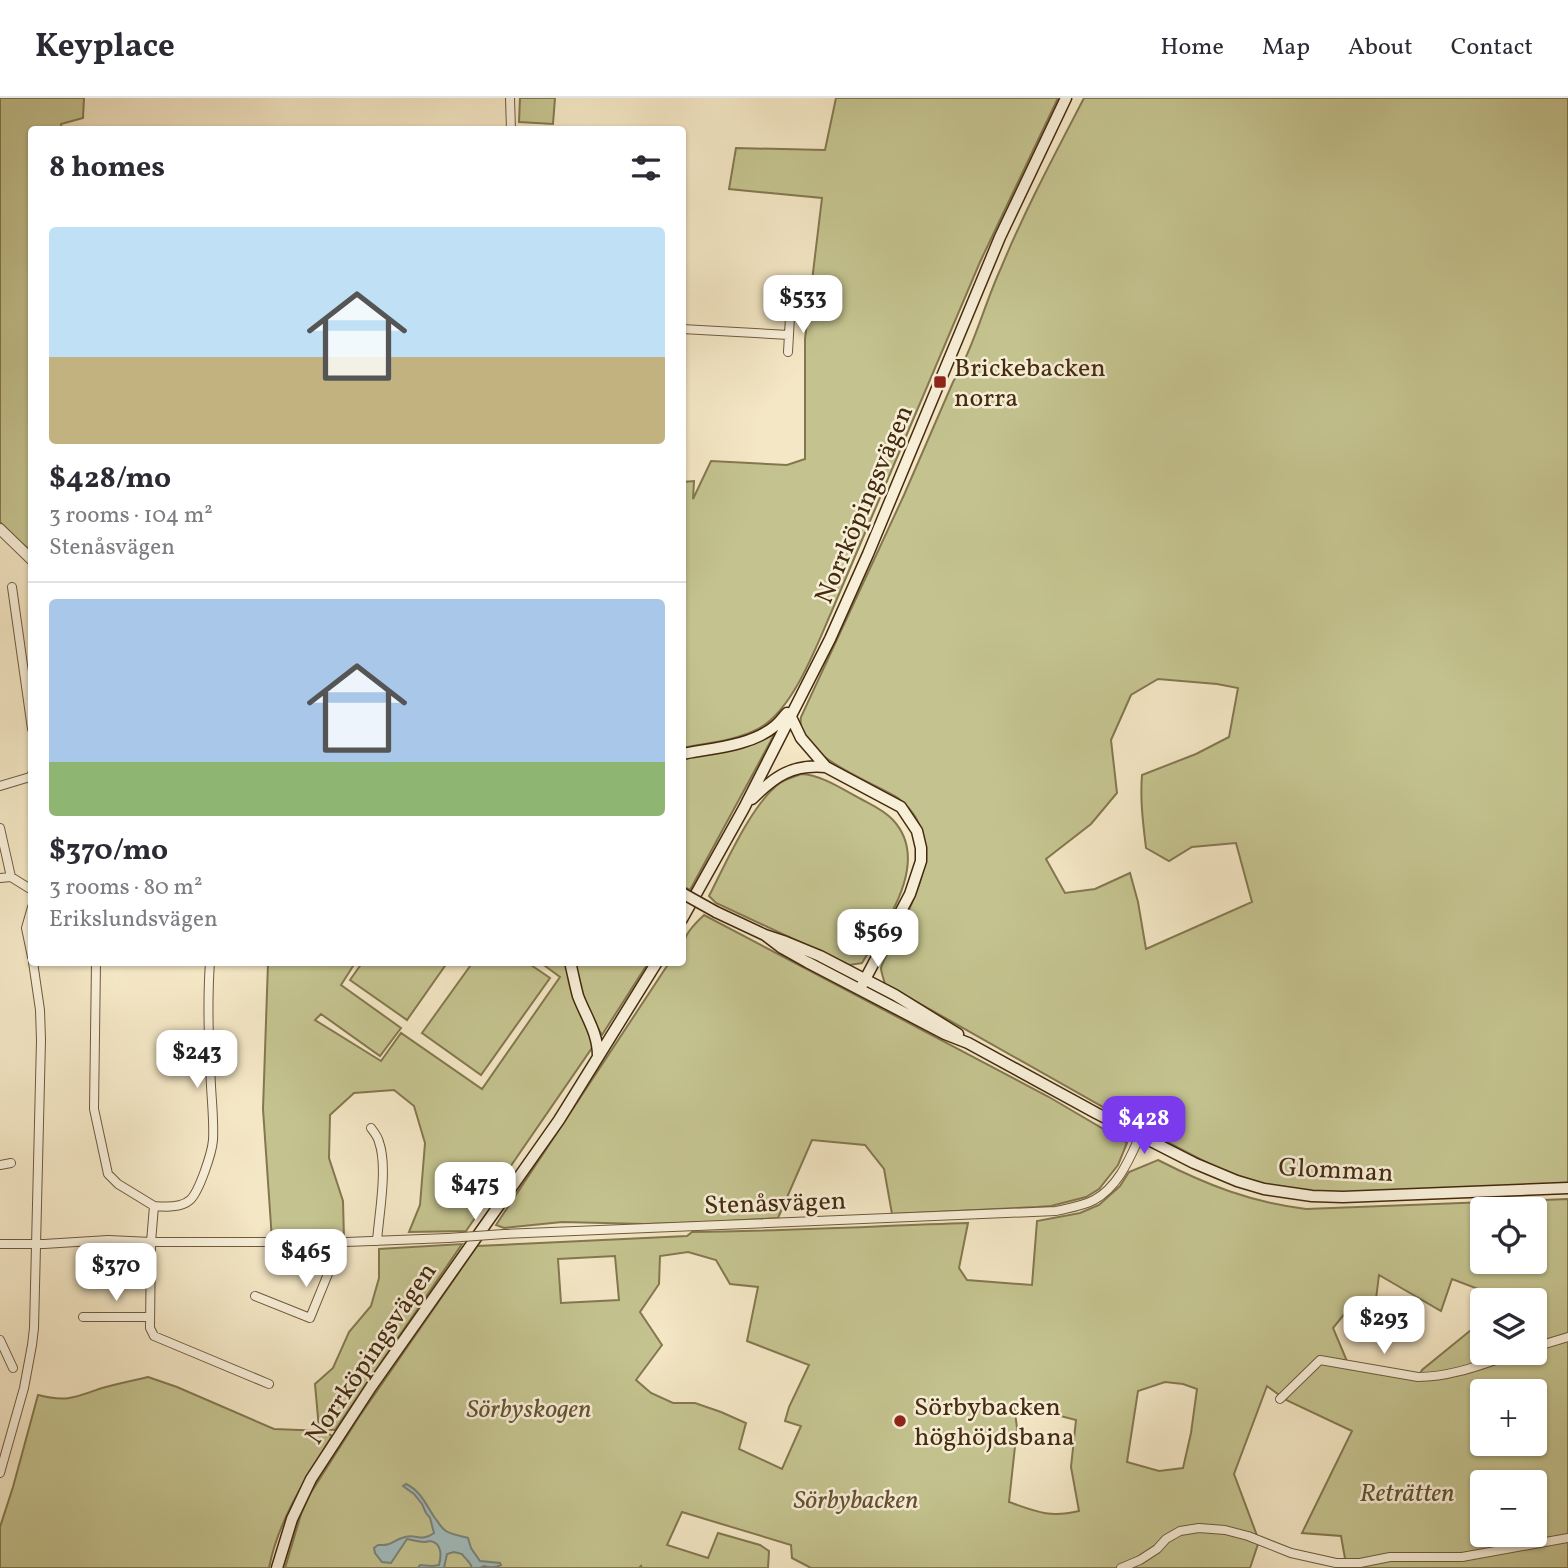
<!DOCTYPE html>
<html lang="en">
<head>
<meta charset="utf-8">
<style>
	body { margin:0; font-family:Vollkorn,serif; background:#f2f2f3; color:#2b2b33; height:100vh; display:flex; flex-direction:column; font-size:26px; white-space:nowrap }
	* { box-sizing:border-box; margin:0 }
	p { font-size:23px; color:#7c7c81 }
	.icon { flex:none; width:38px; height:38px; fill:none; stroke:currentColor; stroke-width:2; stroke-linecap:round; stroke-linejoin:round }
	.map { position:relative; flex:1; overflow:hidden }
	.details { position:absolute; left:28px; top:28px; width:658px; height:840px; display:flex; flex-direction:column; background:#fff; border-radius:7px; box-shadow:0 2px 5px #0004 }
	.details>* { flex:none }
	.fabs { position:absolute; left:1470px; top:1099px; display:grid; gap:14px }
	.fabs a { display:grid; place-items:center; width:77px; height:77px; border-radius:7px; background:#fff; box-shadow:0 2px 5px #0004; font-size:35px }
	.price { position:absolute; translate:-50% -60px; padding:0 16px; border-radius:14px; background:#fff; color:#222; font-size:23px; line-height:46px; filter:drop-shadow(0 2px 4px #0008) }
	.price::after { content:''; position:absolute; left:50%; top:42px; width:21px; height:16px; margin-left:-10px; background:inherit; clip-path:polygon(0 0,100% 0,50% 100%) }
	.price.on { background:#7c3aed; color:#fff }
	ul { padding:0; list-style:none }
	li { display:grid; align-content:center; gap:14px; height:371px; padding:0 21px }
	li+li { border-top:2px solid #e1e1e2 }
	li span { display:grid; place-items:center; height:217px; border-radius:7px; color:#555 }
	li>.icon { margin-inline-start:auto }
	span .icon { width:126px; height:126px; fill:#fffc; stroke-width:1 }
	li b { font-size:30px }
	h2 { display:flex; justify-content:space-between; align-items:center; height:84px; padding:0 21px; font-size:30px }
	header { display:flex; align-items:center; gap:42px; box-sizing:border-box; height:98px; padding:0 35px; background:#fff; border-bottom:2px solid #e1e1e2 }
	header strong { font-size:33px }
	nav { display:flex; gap:38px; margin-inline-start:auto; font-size:24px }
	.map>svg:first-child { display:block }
	.green { fill:#c4c38f; stroke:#84774f; stroke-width:2; fill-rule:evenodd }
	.water { fill:#a1bdbf; stroke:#7c8379; stroke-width:2 }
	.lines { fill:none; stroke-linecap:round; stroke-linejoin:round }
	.minor-casing { stroke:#705a3c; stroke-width:10 }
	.tertiary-casing { stroke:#705a3c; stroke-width:12 }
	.secondary-casing { stroke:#442b0f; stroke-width:13 }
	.minor { stroke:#f8efd9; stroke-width:8 }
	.tertiary { stroke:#f8efd9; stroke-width:10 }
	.secondary { stroke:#f8efd9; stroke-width:10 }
	.minor-bridge-casing { stroke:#705a3c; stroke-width:10; stroke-linecap:butt }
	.secondary-bridge-casing { stroke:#442b0f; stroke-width:13; stroke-linecap:butt }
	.minor-bridge { stroke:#f8efd9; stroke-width:8 }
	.secondary-bridge { stroke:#f8efd9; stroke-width:10 }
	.poi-dot { fill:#8f2418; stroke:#f8efd9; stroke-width:2.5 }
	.labels { text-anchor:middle; stroke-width:5; stroke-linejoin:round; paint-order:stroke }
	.poi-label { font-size:26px; fill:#442b0f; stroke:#f8efd9; text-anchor:start }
	.street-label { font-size:26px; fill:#442b0f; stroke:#f8efd9 }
	.park-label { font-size:26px; font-style:italic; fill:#64512f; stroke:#f8efd9 }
</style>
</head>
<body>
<header>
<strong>Keyplace</strong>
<nav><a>Home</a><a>Map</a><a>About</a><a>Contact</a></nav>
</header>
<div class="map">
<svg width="1568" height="1470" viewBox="0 0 1568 1470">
	<rect width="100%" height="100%" fill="#f4e7c5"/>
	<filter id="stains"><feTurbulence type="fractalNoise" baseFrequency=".00286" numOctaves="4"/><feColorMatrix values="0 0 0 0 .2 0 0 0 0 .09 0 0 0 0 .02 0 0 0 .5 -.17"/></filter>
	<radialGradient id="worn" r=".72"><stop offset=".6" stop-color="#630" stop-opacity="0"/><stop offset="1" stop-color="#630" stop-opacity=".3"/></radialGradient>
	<path class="green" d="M0,0H84L83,20L61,26L62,31L32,32L31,453L20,444L0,424Z
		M520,0H555L553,26L519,24Z
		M836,0H1058L980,164L831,515C815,551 792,615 756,632C734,643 706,645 683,650V384L694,383L693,401L711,363L787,367L805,361V241L822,100L729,91L736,50L825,52Z
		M1084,0H1568V1086L1372,1095L1303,1093L1267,1087L1221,1072L1142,1031L885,886C884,882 881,874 881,870C882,863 890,853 893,846C910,808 940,761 916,720C912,713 904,705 898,700C873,684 794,657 801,619L904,397L953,284C974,249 984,207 1001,170C1025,112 1055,56 1084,0ZM1158,581L1217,586L1238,590L1229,639L1196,656L1142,677C1140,702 1143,725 1146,750L1169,763L1192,749L1236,745L1252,804L1146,851L1138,804L1130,775L1095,791L1065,795L1046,761L1091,726L1117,695L1111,642L1131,597Z
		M772,637H774L690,792L683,788L682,661L754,644Z
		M801,676C822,677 842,691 861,701C872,707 884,712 893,722C932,764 885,826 862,865L849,867L716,805L709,798C725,767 752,705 780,685C786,681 794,679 801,676Z
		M704,817L1049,999L1127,1045L1118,1067L1099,1091L1086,1099L1051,1108L1037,1109L892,1116L884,1071L865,1047L812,1042L778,1120L712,1124L645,1126L562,1124L504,1130L496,1127L669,865L682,864C683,839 685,835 704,817Z
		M473,864L528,865L550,880L481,977L422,935Z
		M268,865H355L341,887L401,930L380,958L321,916L315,922L381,963L401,935L482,991L560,879L541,865H569L596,944L466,1133L409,1134L420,1107L425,1045L414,1008L394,992L354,995L330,1017L329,1060L343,1103L344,1141L272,1142L263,1011Z
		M362,865V864L447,865L407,922L350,882Z
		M575,865H648L602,937L587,913Z
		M1158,1062C1207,1087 1250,1104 1306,1111L1568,1101V1470H1337L1346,1466L1341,1438L1302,1435L1352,1333L1286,1302L1267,1288L1234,1376L1259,1443L1250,1470H811L792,1460L791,1447L682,1414L667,1447L708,1460L718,1435L760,1447L769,1453L768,1470H642L641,1468L639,1470H285L301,1416L310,1396L359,1319L477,1148L687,1138L692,1134C784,1133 876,1128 968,1125L959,1170L967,1182L1032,1187L1037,1123L1080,1115L1099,1107L1120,1088L1129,1074ZM1482,1111H1535V1164H1482ZM688,1154L716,1162L730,1186L758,1189L747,1243L809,1267L789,1309L785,1323L801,1328L782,1371L739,1351L746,1325L721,1314L695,1305H673L651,1295L636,1282L662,1247L640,1214L659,1186L660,1158ZM615,1158L619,1202L561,1205L558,1161ZM1379,1177L1441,1213L1452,1181L1507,1202H1535V1255H1482V1223L1422,1272L1418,1280L1349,1268L1333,1230L1346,1214L1368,1224L1376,1201ZM1165,1284L1183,1286L1197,1291L1191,1335L1183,1370L1159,1373L1127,1364L1138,1293ZM1482,1293H1535V1346H1482ZM1014,1306L1076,1322L1071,1369L1079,1413C1050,1420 1037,1414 1009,1404L1017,1330ZM1482,1384H1535V1437H1482Z
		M462,1146L335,1332L319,1331L315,1286L333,1270L349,1234L371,1208L379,1180V1151Z
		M148,1279L177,1289L274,1331L325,1333L332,1338C307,1379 278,1422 269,1470H0V1429L13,1389L38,1297C65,1304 74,1300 99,1291C115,1286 132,1283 148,1279Z"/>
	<path class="water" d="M406,1386C421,1393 426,1407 435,1420C439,1425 441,1430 446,1433C453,1437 461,1438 468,1440L471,1450L480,1463L500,1465L501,1467C495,1470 490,1470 484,1468L480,1470H472C470,1463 465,1461 462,1456L454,1454L447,1456L444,1470H418L420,1467L432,1468L439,1467C441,1459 443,1445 430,1443C428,1443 427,1444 425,1444C419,1444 413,1442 407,1441L391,1465L382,1464L375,1455L374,1450L378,1447C394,1448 392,1442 405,1439C417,1436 422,1444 434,1435L430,1420L426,1415L422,1406L414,1396L403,1388Z"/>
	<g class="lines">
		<g class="minor-casing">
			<path id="minor" d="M510,0L511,32
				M682,231L789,237
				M788,254L790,219
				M12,489L32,631
				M0,688L30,679L32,676
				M0,730L11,779
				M11,779L32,792
				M0,780L11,779
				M32,809L26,830L32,859
				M96,864L94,1011L108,1076L118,1086L154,1108L151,1144L150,1230L154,1238L269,1286
				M371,1030C374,1034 378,1039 379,1044C388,1069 379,1116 377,1143
				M0,1067L11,1065
				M154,1108C165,1109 181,1110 190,1102C199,1094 212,1055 213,1042C214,1025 212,1006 211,988C209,947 207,906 210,864
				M504,1136L1056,1113C1068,1110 1083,1108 1094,1102C1118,1089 1129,1062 1140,1038
				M0,1146H44L108,1142L151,1144H346L448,1140
				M255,1198L310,1220L341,1144
				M83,1219H150
				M0,1242L13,1270
				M1535,1249L1568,1239
				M1280,1301L1320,1262L1418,1279C1452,1279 1483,1266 1516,1255
				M0,1375L24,1290L32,1247L34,1230L41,942L40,912L33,864
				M1121,1470L1140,1462L1157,1451L1166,1441L1180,1433L1199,1430L1225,1432L1248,1438L1291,1455L1336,1465H1360L1390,1459H1462L1568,1440"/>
		</g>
		<g class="tertiary-casing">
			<path id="tertiary" d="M0,431L32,462"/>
		</g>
		<g class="secondary-casing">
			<path id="secondary" d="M790,617L801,640L826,669L901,709L917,733L921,750V763L910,796L860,891
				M682,656C713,650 751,648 775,628C780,624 783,619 787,615
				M752,701C775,678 792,666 826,669
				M716,814L765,837L786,844L820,858L895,897L958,936
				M682,821L744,710L830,541L868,456L1000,139L1066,0
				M765,837L782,850L807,864L945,936L968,945L1096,1015L1194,1065L1237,1083L1264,1091L1312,1098L1343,1099L1568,1090
				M570,864C573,876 575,887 578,898C586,919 598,935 598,958
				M277,1470L292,1421L311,1381L371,1289L559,1022L657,864"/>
		</g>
		<use href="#minor" class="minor"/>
		<use href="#tertiary" class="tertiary"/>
		<use href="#secondary" class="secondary"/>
		<g class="minor-bridge-casing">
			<path id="minor-bridge" d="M448,1140L504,1136"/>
		</g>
		<g class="secondary-bridge-casing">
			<path id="secondary-bridge" d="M682,795L716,814"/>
		</g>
		<use href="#minor-bridge" class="minor-bridge"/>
		<use href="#secondary-bridge" class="secondary-bridge"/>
	</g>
	<g class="poi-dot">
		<rect x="933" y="277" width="14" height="14" rx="3.5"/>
		<circle cx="900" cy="1323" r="7"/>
	</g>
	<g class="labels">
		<g class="poi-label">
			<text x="954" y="278">Brickebacken<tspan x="954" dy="30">norra</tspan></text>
			<text x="914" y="1317">Sörbybacken<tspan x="914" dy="30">höghöjdsbana</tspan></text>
		</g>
		<g class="street-label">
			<text transform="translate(863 406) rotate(-67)" y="9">Norrköpingsvägen</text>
			<text transform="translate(1336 1071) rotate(3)" y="9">Glomman</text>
			<text transform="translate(775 1104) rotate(-2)" y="9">Stenåsvägen</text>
			<text transform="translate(370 1255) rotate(-56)" y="9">Norrköpingsvägen</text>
		</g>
		<g class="park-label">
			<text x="529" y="1319">Sörbyskogen</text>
			<text x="1407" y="1403">Reträtten</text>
			<text x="856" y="1410">Sörbybacken</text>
		</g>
	</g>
	<rect width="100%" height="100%" filter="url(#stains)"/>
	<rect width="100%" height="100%" fill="url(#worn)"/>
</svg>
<div class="fabs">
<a><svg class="icon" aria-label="locate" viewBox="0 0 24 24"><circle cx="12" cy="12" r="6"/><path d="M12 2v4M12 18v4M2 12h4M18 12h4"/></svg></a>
<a><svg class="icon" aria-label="layers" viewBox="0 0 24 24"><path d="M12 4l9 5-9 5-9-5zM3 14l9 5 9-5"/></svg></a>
<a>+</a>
<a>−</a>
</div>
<b class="price" style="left:803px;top:237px">$533</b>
<b class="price" style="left:878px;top:871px">$569</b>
<b class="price" style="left:197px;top:992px">$243</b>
<b class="price on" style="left:1144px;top:1058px">$428</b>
<b class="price" style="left:475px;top:1124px">$475</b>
<b class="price" style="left:306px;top:1191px">$465</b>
<b class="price" style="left:116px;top:1205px">$370</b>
<b class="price" style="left:1384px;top:1258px">$293</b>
<section class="details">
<h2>8 homes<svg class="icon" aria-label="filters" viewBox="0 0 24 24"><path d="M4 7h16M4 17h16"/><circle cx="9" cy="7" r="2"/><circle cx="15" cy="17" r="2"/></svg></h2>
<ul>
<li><span style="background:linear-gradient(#bfe0f5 60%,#c2b280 0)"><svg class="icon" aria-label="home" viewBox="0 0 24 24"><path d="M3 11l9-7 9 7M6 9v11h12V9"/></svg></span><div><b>$428/mo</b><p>3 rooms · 104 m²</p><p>Stenåsvägen</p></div></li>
<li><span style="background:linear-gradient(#a9c7e8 75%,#8fb573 0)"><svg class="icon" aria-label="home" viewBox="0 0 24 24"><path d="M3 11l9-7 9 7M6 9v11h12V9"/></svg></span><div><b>$370/mo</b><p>3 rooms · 80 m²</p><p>Erikslundsvägen</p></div></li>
</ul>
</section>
</div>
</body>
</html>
